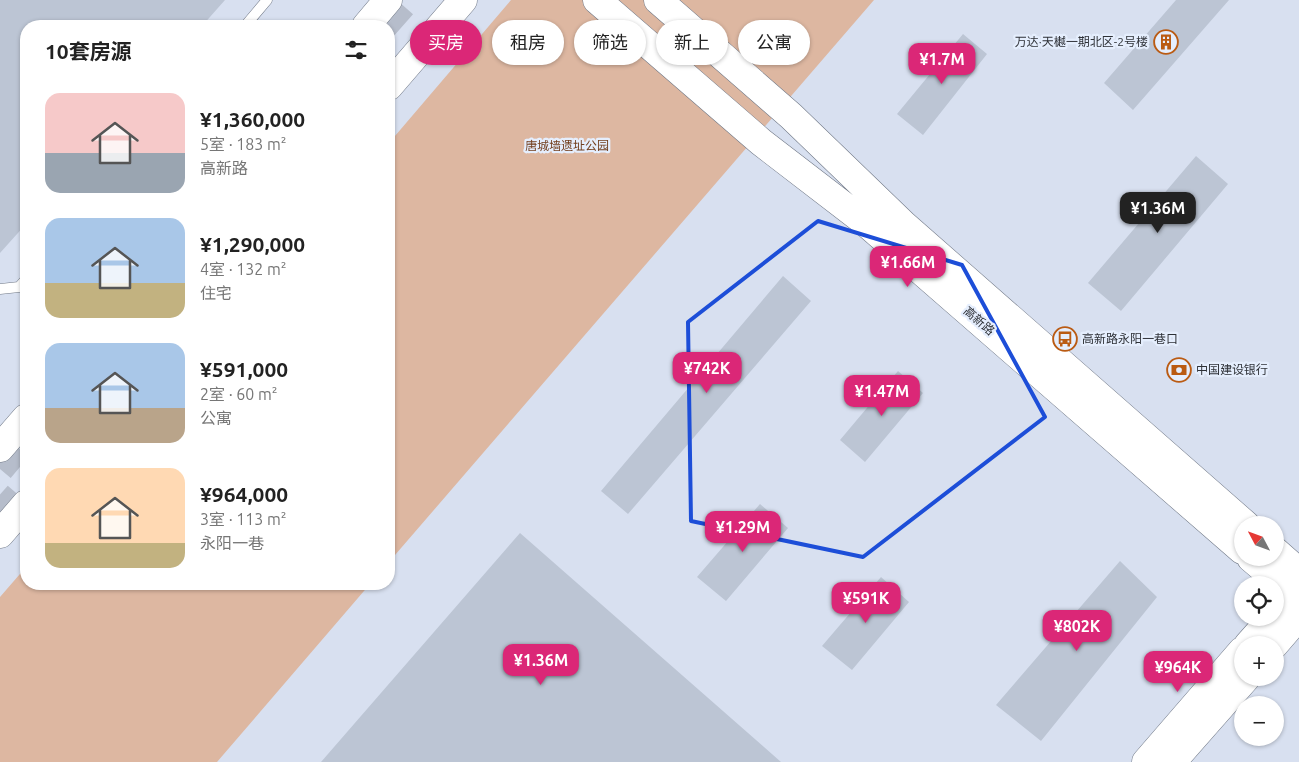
<!DOCTYPE html>
<html lang="zh">
<head>
<meta charset="utf-8">
<style>
	body { margin:0; font-family:Ubuntu,"Noto Sans SC",sans-serif; background:#f6f6f6; color:#222; height:100vh; display:flex; flex-direction:column; font-size:19px; white-space:nowrap }
	* { box-sizing:border-box; margin:0 }
	p { font-size:16px; color:#767676 }
	.icon { flex:none; width:28px; height:28px; fill:none; stroke:currentColor; stroke-width:2; stroke-linecap:round; stroke-linejoin:round }
	.map { position:relative; flex:1; overflow:hidden }
	.drawer { position:absolute; left:20px; top:20px; width:375px; height:570px; display:flex; flex-direction:column; background:#fff; border-radius:20px; box-shadow:0 1px 4px #0004 }
	.drawer>* { flex:none }
	.guide { position:absolute; left:410px; top:20px; width:475px; height:45px; display:flex; gap:10px }
	.needle { width:32px; rotate:311deg }
	.buttons { position:absolute; left:1234px; top:516px; display:grid; gap:10px }
	.buttons a { display:grid; place-items:center; width:50px; height:50px; border-radius:50%; background:#fff; box-shadow:0 1px 4px #0004; font-size:25px }
	.price { position:absolute; translate:-50% -42px; padding:0 11px; border-radius:10px; background:#db2777; color:#fff; font-size:16px; line-height:32px; filter:drop-shadow(0 1px 2px #0008) }
	.price::after { content:''; position:absolute; left:50%; top:30px; width:15px; height:11px; margin-left:-8px; background:inherit; clip-path:polygon(0 0,100% 0,50% 100%) }
	.price.active { background:#222; color:#fff }
	ul { padding:0; list-style:none }
	li { display:flex; align-items:center; gap:15px; height:125px; padding:0 25px }
	li span { display:grid; place-items:center; flex:none; width:140px; height:100px; border-radius:15px; color:#555 }
	li>.icon { margin-inline-start:auto }
	span .icon { width:60px; height:60px; fill:#fffc; stroke-width:1 }
	li b { font-size:21px }
	h2 { display:flex; justify-content:space-between; align-items:center; height:60px; padding:0 25px; font-size:21px }
	.tag { padding:0 18px; border-radius:22px; background:#fff; box-shadow:0 1px 4px #0004; font-size:18px; line-height:45px }
	.tag.active { background:#db2777; color:#fff }
	.map>svg:first-child { display:block }
	.green { fill:#ddb7a1 }
	.building { fill:#bcc5d4 }
	.lines { fill:none; stroke-linecap:round; stroke-linejoin:round }
	.highway-tunnel { stroke:#b6bdcb; stroke-width:28; stroke-dasharray:28 14; stroke-linecap:butt }
	.lane-casing { stroke:#707886; stroke-width:11 }
	.secondary-casing { stroke:#707886; stroke-width:29 }
	.primary-casing { stroke:#707886; stroke-width:29 }
	.lane { stroke:#fff; stroke-width:10 }
	.secondary { stroke:#fff; stroke-width:28 }
	.primary { stroke:#fff; stroke-width:28 }
	.marked { fill:none; stroke:#1d4ed8; stroke-width:4; stroke-linejoin:round }
	.labels { text-anchor:middle; stroke-width:4.5; stroke-linejoin:round; paint-order:stroke }
	.poi-label { font-size:12px; fill:#2e3137; stroke:#e5eefd; text-anchor:start }
	.park-label { font-size:12px; fill:#723e1d; stroke:#e5eefd }
	.street-label { font-size:12px; fill:#2e3137; stroke:#e5eefd }
</style>
</head>
<body>
<div class="map">
<svg width="1299" height="762" viewBox="0 0 1299 762">
	<rect width="100%" height="100%" fill="#d8e0f0"/>
	<path class="green" d="M511,0H874L389,562V143Z
		M26,567V584H370L217,762H0V597Z"/>
	<path class="building" d="M0,0H225L202,26H26V224L0,253Z
		M1176,0H1229L1133,110L1104,83Z
		M963,34L987,54L923,135L897,114Z
		M1196,156L1228,184L1121,311L1088,283Z
		M783,276L811,301L628,514L601,491Z
		M898,371L923,393L865,462L840,440Z
		M760,504L788,528L726,601L697,577Z
		M520,533L781,762H321Z
		M1120,561L1157,597L1041,741L996,705Z
		M881,577L909,602L852,670L822,646Z"/>
	<g class="lines">
		<path class="highway-tunnel" d="M384,26L407,0
			M0,469L26,438
			M0,516L26,486"/>
		<g class="lane-casing">
			<path id="lane" d="M245,26L267,0
				M0,289L19,287L26,279"/>
		</g>
		<g class="secondary-casing">
			<path id="secondary" d="M597,0L761,142L865,222L1242,550
				M658,0L791,116L904,225L1246,525
				M1275,551L1299,572
				M1251,558L1299,599
				M1275,614L1299,585
				M1248,645L1272,618
				M1274,645L1299,616
				M1146,762L1242,651
				M1172,762L1246,678"/>
		</g>
		<g class="primary-casing">
			<path id="primary" d="M366,26L388,0
				M389,86L463,0
				M0,448L26,418
				M0,534L26,504"/>
		</g>
		<use href="#lane" class="lane"/>
		<use href="#secondary" class="secondary"/>
		<use href="#primary" class="primary"/>
	</g>
	<path class="marked" d="M818,221L962,265L1045,417L863,557L691,521L688,322Z"/>
	<defs>
		<g id="building-ring" transform="scale(1.25)"><circle r="9.5" fill="#e5eefd" stroke="#ba5b13" stroke-width="1.5"/><path d="M-4-6H4V6H1V3H-1V6H-4ZM-2.5-4.3h1.7v1.8h-1.7ZM.8-4.3h1.7v1.8H.8ZM-2.5-1h1.7V.8h-1.7ZM.8-1h1.7V.8H.8Z" fill="#ba5b13"/></g>
		<g id="bus-ring" transform="scale(1.25)"><circle r="9.5" fill="#e5eefd" stroke="#ba5b13" stroke-width="1.5"/><path d="M-5-6H5V4H4V6H2V4H-2V6H-4V4H-5ZM-3.5-4V0h7V-4ZM-3.5 1.2v1.5H-2V1.2ZM2 1.2v1.5H3.5V1.2Z" fill="#ba5b13"/></g>
		<g id="bank-ring" transform="scale(1.25)"><circle r="9.5" fill="#e5eefd" stroke="#ba5b13" stroke-width="1.5"/><path d="M-6-4H6V4H-6ZM0-2.3a2.3 2.3 0 1 0 0 4.6a2.3 2.3 0 1 0 0-4.6Z" fill="#ba5b13"/></g>
	</defs>
	<g fill-rule="evenodd">
		<use href="#building-ring" x="1166" y="42"/>
		<use href="#bus-ring" x="1065" y="339"/>
		<use href="#bank-ring" x="1179" y="370"/>
	</g>
	<g class="labels">
		<g class="poi-label">
			<text x="1148" y="46" text-anchor="end">万达·天樾一期北区-2号楼</text>
			<text x="1082" y="343">高新路永阳一巷口</text>
			<text x="1196" y="374">中国建设银行</text>
		</g>
		<g class="park-label">
			<text x="567" y="150">唐城墙遗址公园</text>
		</g>
		<g class="street-label">
			<text transform="translate(979 321) rotate(41)" y="4">高新路</text>
		</g>
	</g>
</svg>
<div class="buttons">
<a><svg class="needle" viewBox="-14 -14 28 28"><path d="M0-13l5 13h-10z" fill="#e53935"/><path d="M0 13l5-13h-10z" fill="#767676"/></svg></a>
<a><svg class="icon" aria-label="locate" viewBox="0 0 24 24"><circle cx="12" cy="12" r="6"/><path d="M12 2v4M12 18v4M2 12h4M18 12h4"/></svg></a>
<a>+</a>
<a>−</a>
</div>
<b class="price" style="left:942px;top:85px">¥1.7M</b>
<b class="price active" style="left:1158px;top:234px">¥1.36M</b>
<b class="price" style="left:908px;top:288px">¥1.66M</b>
<b class="price" style="left:707px;top:394px">¥742K</b>
<b class="price" style="left:882px;top:417px">¥1.47M</b>
<b class="price" style="left:743px;top:553px">¥1.29M</b>
<b class="price" style="left:866px;top:624px">¥591K</b>
<b class="price" style="left:1077px;top:652px">¥802K</b>
<b class="price" style="left:541px;top:686px">¥1.36M</b>
<b class="price" style="left:1178px;top:693px">¥964K</b>
<div class="guide">
<a class="tag active">买房</a>
<a class="tag">租房</a>
<a class="tag">筛选</a>
<a class="tag">新上</a>
<a class="tag">公寓</a>
</div>
<section class="drawer">
<h2>10套房源<svg class="icon" aria-label="filters" viewBox="0 0 24 24"><path d="M4 7h16M4 17h16"/><circle cx="9" cy="7" r="2"/><circle cx="15" cy="17" r="2"/></svg></h2>
<ul>
<li><span style="background:linear-gradient(#f6c9c9 60%,#9aa5b1 0)"><svg class="icon" aria-label="home" viewBox="0 0 24 24"><path d="M3 11l9-7 9 7M6 9v11h12V9"/></svg></span><div><b>¥1,360,000</b><p>5室 · 183 m²</p><p>高新路</p></div></li>
<li><span style="background:linear-gradient(#a9c7e8 65%,#c2b280 0)"><svg class="icon" aria-label="home" viewBox="0 0 24 24"><path d="M3 11l9-7 9 7M6 9v11h12V9"/></svg></span><div><b>¥1,290,000</b><p>4室 · 132 m²</p><p>住宅</p></div></li>
<li><span style="background:linear-gradient(#a9c7e8 65%,#b9a48a 0)"><svg class="icon" aria-label="home" viewBox="0 0 24 24"><path d="M3 11l9-7 9 7M6 9v11h12V9"/></svg></span><div><b>¥591,000</b><p>2室 · 60 m²</p><p>公寓</p></div></li>
<li><span style="background:linear-gradient(#ffd9b3 75%,#c2b280 0)"><svg class="icon" aria-label="home" viewBox="0 0 24 24"><path d="M3 11l9-7 9 7M6 9v11h12V9"/></svg></span><div><b>¥964,000</b><p>3室 · 113 m²</p><p>永阳一巷</p></div></li>
</ul>
</section>
</div>
</body>
</html>
